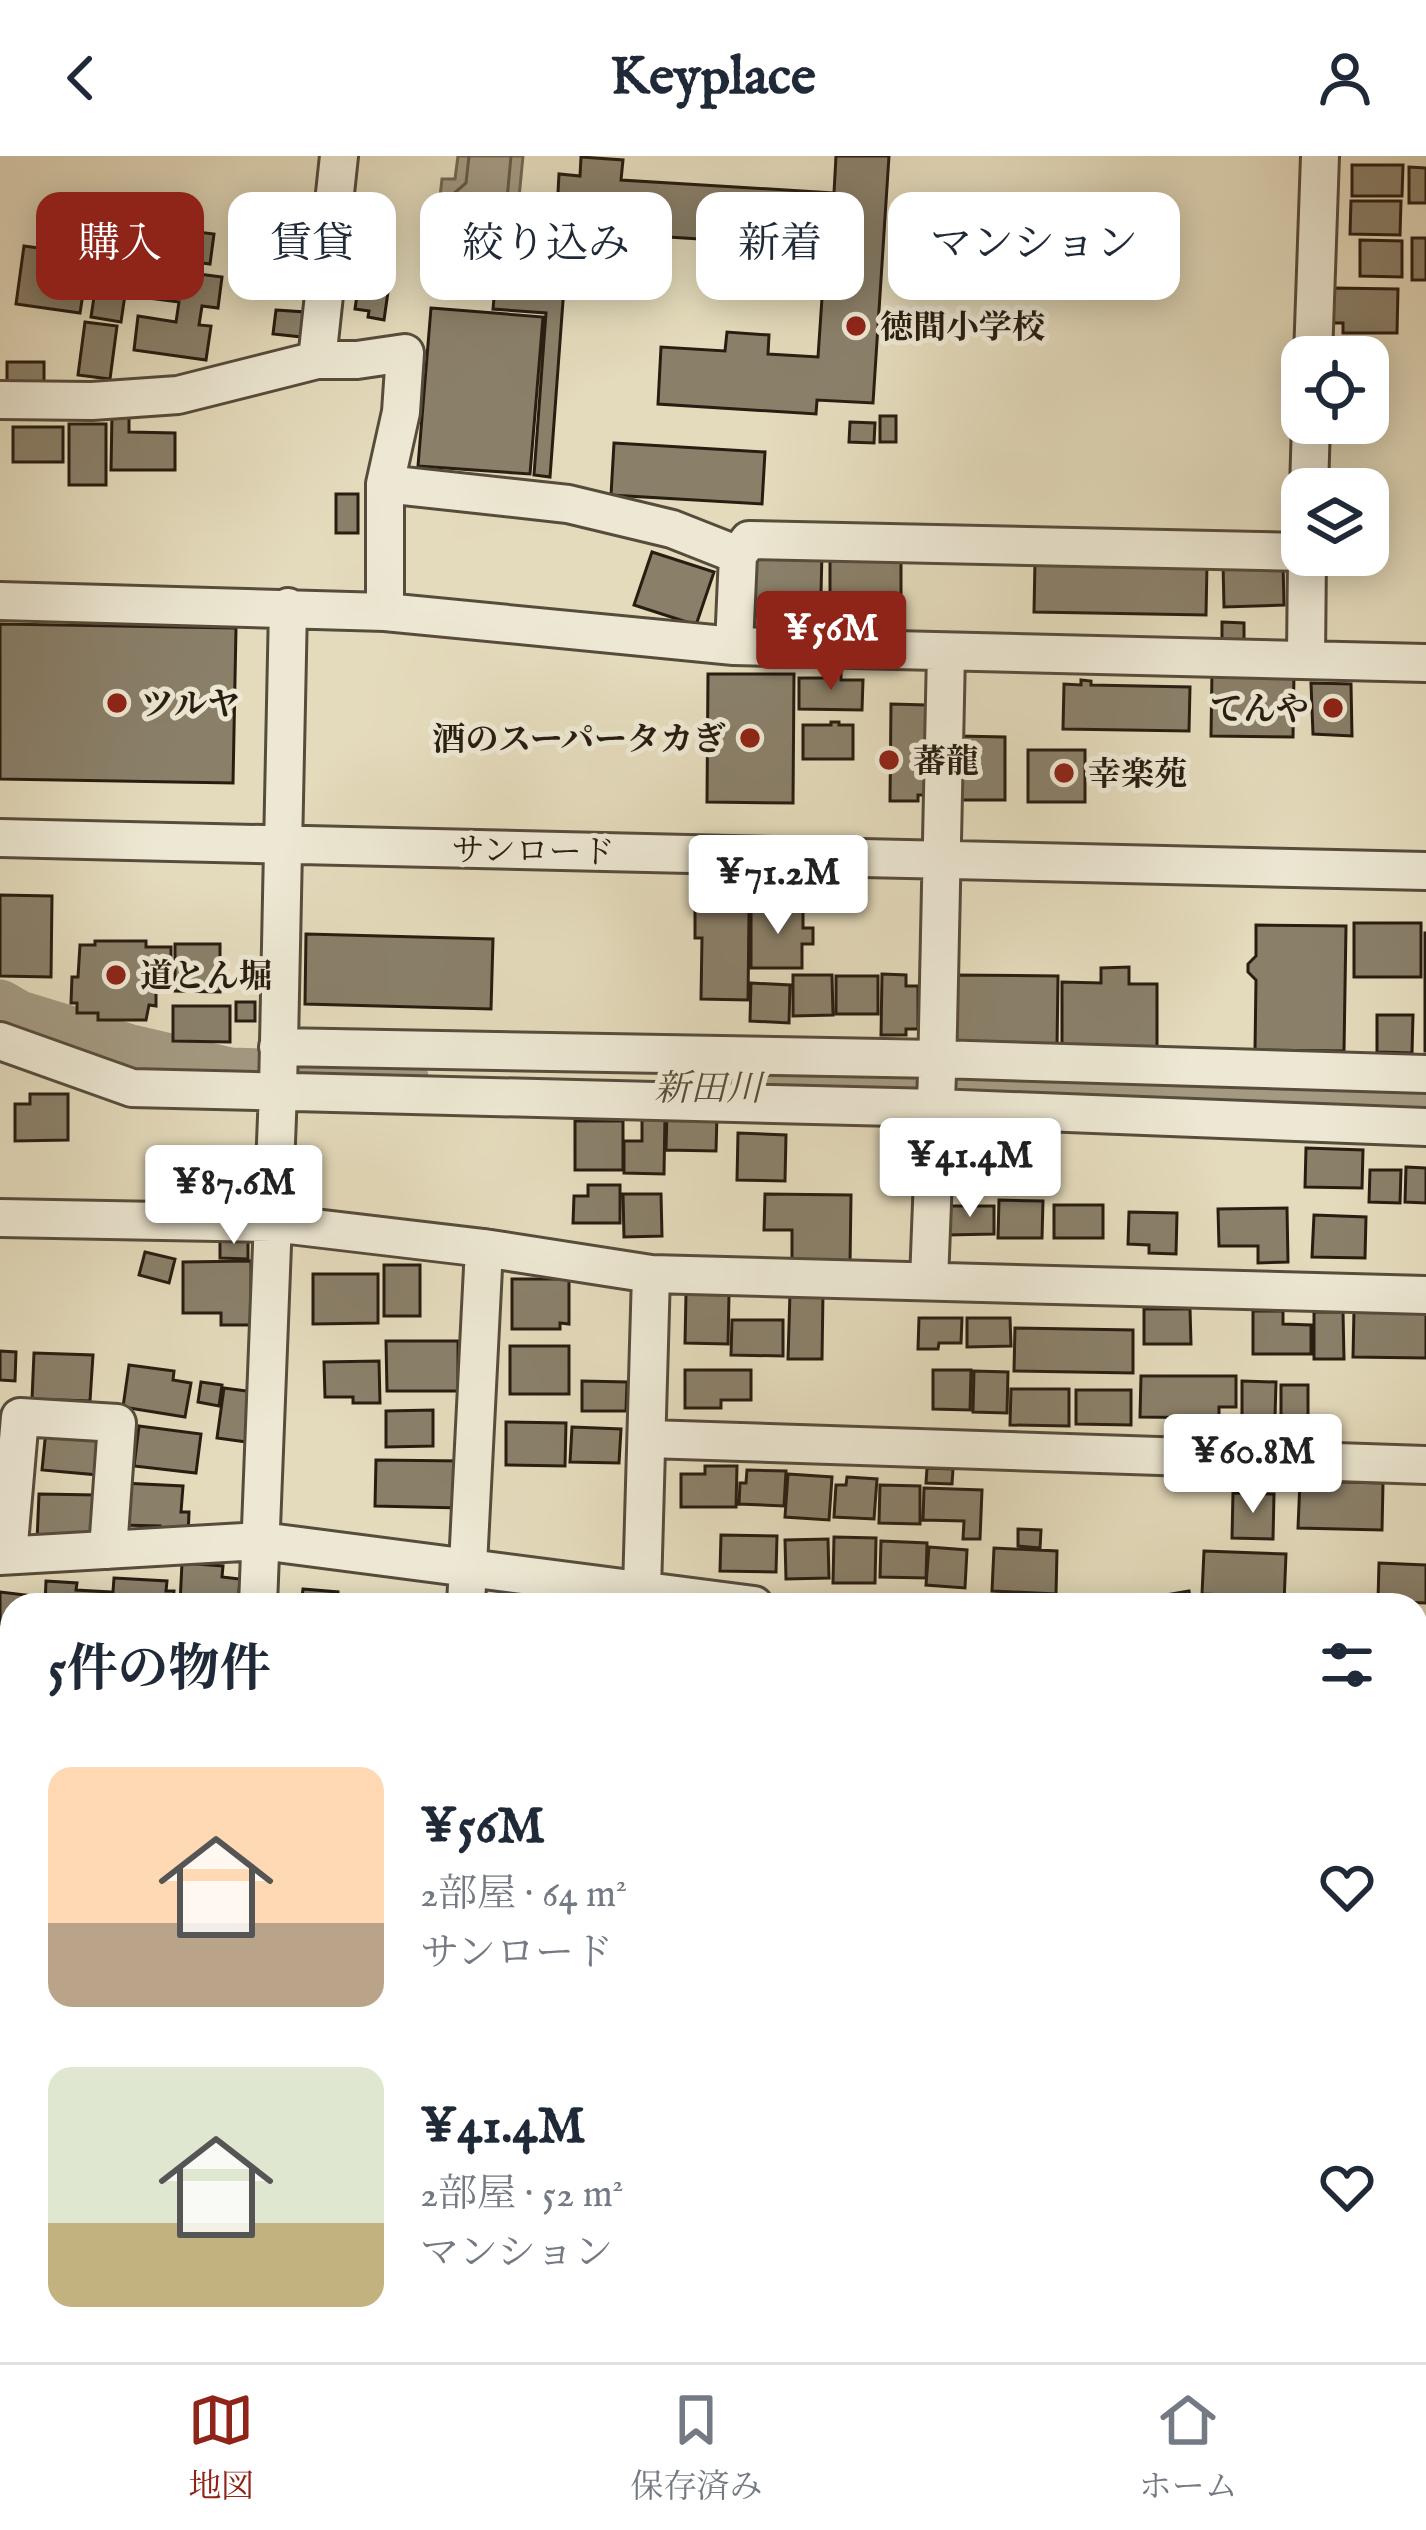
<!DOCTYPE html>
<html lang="ja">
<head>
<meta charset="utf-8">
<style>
	body { margin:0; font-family:"IM FELL English","Noto Serif JP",serif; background:#f2f2f3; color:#1f2937; height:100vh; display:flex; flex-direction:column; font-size:45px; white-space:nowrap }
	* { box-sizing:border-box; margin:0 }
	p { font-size:39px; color:#747a83 }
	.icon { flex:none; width:66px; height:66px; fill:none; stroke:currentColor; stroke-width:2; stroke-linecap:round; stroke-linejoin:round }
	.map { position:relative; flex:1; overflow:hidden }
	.side { position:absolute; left:0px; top:1437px; width:1428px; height:771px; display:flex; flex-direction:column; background:#fff; border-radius:36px 36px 0 0; box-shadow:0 6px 30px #0003 }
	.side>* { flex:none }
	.guide { position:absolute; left:36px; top:36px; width:1356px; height:108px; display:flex; gap:24px }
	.buttons { position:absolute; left:1281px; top:180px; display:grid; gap:24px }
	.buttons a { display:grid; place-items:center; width:108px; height:108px; border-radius:24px; background:#fff; box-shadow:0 6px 30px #0003; font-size:60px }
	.price { position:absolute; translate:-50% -102px; padding:0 27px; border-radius:12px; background:#fff; color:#222; font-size:39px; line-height:78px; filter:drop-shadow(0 3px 6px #0008) }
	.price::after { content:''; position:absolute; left:50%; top:72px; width:36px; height:27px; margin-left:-18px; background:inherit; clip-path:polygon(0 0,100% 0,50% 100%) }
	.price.active { background:#8f2418; color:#fff }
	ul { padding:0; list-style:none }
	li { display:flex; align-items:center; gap:36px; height:300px; padding:0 48px }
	li span { display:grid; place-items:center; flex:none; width:336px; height:240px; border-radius:24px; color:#555 }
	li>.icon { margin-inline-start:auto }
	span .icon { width:144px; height:144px; fill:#fffc; stroke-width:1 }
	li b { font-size:51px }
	h2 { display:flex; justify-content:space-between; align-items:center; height:144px; padding:0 48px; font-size:51px }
	.tag { padding:0 42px; border-radius:24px; background:#fff; box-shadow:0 6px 30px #0003; font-size:42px; line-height:108px }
	.tag.active { background:#8f2418; color:#fff }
	header { display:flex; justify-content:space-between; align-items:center; height:156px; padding:0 48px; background:#fff; font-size:54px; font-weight:700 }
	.dock { display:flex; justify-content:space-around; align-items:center; height:168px; border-top:3px solid #e0e1e3; background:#fff; font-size:33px; color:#747a83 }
	.dock a { display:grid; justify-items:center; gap:6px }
	.dock .active { color:#8f2418 }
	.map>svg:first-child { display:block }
	.green { fill:#c4bb9f; stroke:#766c58; stroke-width:3 }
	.water { fill:#a49a82; stroke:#726855; stroke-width:3 }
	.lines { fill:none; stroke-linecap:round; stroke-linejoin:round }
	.shore { stroke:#665c4a; stroke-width:3 }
	.river { stroke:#a49a82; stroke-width:51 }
	.building { fill:#8a806a; stroke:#281d11; stroke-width:3 }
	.minor-casing { stroke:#574c3c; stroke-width:42 }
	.minor { stroke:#ede8d3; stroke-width:36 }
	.poi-dot { fill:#8f2418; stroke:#ede8d3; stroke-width:4.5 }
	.labels { text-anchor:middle; stroke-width:10; stroke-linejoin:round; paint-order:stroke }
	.poi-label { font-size:33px; font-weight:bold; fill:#281d11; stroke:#ede8d3; text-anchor:start }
	.street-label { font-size:33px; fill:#281d11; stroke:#ede8d3 }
	.water-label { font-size:36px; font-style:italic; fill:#5a4f3e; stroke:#ede8d3 }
</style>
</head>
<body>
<header><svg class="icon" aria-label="back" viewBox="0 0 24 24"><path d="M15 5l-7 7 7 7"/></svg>Keyplace<svg class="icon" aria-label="person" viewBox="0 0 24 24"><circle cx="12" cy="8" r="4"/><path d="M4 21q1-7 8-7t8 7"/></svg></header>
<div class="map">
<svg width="1426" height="2206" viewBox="0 0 1426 2206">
	<rect width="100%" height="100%" fill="#e4dbbc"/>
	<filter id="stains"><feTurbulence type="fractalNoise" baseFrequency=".00167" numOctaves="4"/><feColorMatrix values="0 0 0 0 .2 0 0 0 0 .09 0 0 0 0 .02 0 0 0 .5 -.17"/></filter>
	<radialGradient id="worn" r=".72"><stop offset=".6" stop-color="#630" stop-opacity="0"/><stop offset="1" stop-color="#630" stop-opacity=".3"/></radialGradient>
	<path class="green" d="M0,1577L12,1578V1879H0Z"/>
	<path class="water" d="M458,0H523L515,83L436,77L442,23H455Z"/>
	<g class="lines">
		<path class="shore" d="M469,0L466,27L452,39L451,63L455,66L499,69L505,65L511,0"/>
		<path class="river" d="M0,849L19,860L127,893L230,917L403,922
			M745,932L938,929L1426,941"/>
	</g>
	<path class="building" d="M836,0H889L873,247L817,244L816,258L658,248L661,191L725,195L727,176L769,179L768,198L818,201L822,142L803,140L806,99L826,100V91L556,74L559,18L580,20L581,1L623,4L621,24L834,37Z
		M1352,9H1403L1402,40H1352Z
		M1409,11L1426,12V47H1409Z
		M1351,45H1401L1400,79L1350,78Z
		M181,74L214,78L210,108L178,104Z
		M553,77H568L550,321L534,319L546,157L493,153L496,119L549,123Z
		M1412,82H1426V124H1412Z
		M1360,84L1402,85V121L1360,120Z
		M24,90L89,99L80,157L16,148Z
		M609,95L634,96V109L609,108Z
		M145,111L222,121L218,152L202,150L199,169L211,170L206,204L134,194L138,160L176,166L179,146L140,141Z
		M97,121L127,125L121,166L91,161Z
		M359,125L389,129L384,164L368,161L369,155L355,153Z
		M1333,132L1398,133L1397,177H1343V167H1333Z
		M431,152L543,161L530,318L418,310Z
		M276,154L305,156L302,181L273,178Z
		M85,166L117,170L110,223L78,219Z
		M7,206H44V231H7Z
		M112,258H129V276L175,277V314H111Z
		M880,260H896V286H880Z
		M850,266L875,267L874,287L849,286Z
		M69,268H106V329H69Z
		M13,271H63V306H13Z
		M614,287L765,296L762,348L611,339Z
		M336,338H358V377H336Z
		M753,394L822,395L821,438L767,437V460H742Z
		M830,394L901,395V441H857V447H830Z
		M652,396L714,416L696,469L634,449Z
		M1035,405L1207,408L1206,459L1034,456Z
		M1283,406L1284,449L1224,451L1223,407Z
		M1222,466L1244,467V488L1222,487Z
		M0,468L236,472L233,627L0,623Z
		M825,515H841V524H863L862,554L799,553V522H825Z
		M1212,516L1294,517L1293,581L1211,580Z
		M708,518H794L793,647L707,646Z
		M1081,524L1091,525V529L1190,531L1189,575L1063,573L1064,528L1081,529Z
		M1311,527L1351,528L1352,580L1313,578Z
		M891,548L926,549L925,639H918V645H890Z
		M831,566H839V569H853V603H803V569H831Z
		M957,580L1005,581V644H956Z
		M1028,594H1085V646H1028Z
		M0,739L52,740L51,821L0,820Z
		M751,751H803V772H813V788H802V812H751Z
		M695,754L749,755L748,844L701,843L702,782H695Z
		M1354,767H1421V821H1354Z
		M1256,769L1346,770L1344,895L1255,894L1256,824L1248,816V808L1256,800Z
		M1425,777H1426V895H1425Z
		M306,778L493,783L491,853L305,848Z
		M95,785H146V791H171V830H156V850L149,849L146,864H98V857H77V847H71L72,821H78L80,789H95Z
		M175,788H220V836L175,835Z
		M1129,811V828H1157V898H1062V826L1101,827V812Z
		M882,818L906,819V830H918V873H906V879H881Z
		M793,819H832L833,859L793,860Z
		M953,819L1058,820L1057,892L948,889Z
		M836,820H878V858H836Z
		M751,827L790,829L789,867L750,865Z
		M236,846H255V865H236Z
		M173,850H230V886L173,885Z
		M1377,859H1413L1412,897L1377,896Z
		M30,938H68V984L15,985V948H30Z
		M667,957L717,959L716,995L666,994Z
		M642,959H665L664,1018L624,1017V985H642Z
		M575,965H623V1014H575Z
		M738,977L786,979L785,1025L737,1024Z
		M1306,992L1363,994L1362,1032L1305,1031Z
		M1406,1011L1426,1012V1047L1405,1046Z
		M1370,1014H1401L1400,1047L1369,1046Z
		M588,1029H620V1067H573L574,1040H588Z
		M623,1038H661L662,1080L624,1081Z
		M765,1038L851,1039L850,1108L792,1107V1074H764Z
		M999,1044L1043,1045L1042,1082H998Z
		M1054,1049H1103V1082H1054Z
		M947,1050H994V1078L947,1079Z
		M1287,1052L1288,1106L1258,1107V1090H1219L1218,1053Z
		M1129,1056L1177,1057L1176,1098L1149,1097V1089L1128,1088Z
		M1314,1059L1366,1061L1365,1102L1312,1101Z
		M220,1080L248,1081V1103L220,1102Z
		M145,1096L175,1103L169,1127L139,1119Z
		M251,1105V1169H221V1157H183V1106Z
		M384,1109H420V1160H384Z
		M313,1118H378V1167L313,1168Z
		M512,1123H569V1168L560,1167V1173H512Z
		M790,1136H823L822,1203H788Z
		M686,1138L729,1139L728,1188L685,1187Z
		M1144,1153H1190L1191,1188H1144Z
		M1354,1154H1426V1202L1353,1201Z
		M1253,1155H1283V1168L1311,1169V1198H1253Z
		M1314,1156H1343L1344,1203H1314Z
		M919,1162H962L961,1187H939L938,1193H918Z
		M967,1162H1010L1011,1190L967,1191Z
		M732,1164H783V1200L731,1199Z
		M1015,1172L1133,1174V1217L1014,1215Z
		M386,1185H458V1235H387Z
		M510,1190H569V1238H510Z
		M0,1195L16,1196L15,1225L0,1224Z
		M34,1197L93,1199L90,1245L32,1243Z
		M379,1205L380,1247H353V1241H325L324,1206Z
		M129,1209L174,1215L173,1224L191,1227L185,1261L123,1251Z
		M685,1214H751V1244H721V1252H685Z
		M933,1214H971L970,1254L933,1253Z
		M974,1215L1008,1216L1007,1257L973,1256Z
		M1141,1220H1236V1251H1219V1262L1140,1261Z
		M582,1225L627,1226L626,1255H582Z
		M1242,1225L1276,1226L1275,1261H1242Z
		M201,1226L222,1229L219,1250L198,1246Z
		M1281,1229H1308V1260H1281Z
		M224,1232L261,1237L254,1287L217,1282Z
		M1011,1233H1069V1270L1010,1269Z
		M1076,1234H1131V1269L1076,1268Z
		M433,1254V1290L386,1291V1255Z
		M506,1266L566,1267L565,1310L506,1309Z
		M139,1270L201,1278L196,1317L134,1310Z
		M572,1271L621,1273L619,1307L570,1306Z
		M46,1274L102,1279L99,1319L42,1314Z
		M376,1304L462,1305L461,1352L375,1350Z
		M705,1310H737L736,1351H681V1318H705Z
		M927,1312L953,1313L952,1328L926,1327Z
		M747,1314L786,1315L784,1350L739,1348L740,1327H746Z
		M788,1318L832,1321L829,1364L785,1361Z
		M847,1321L877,1323L874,1363L834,1361L836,1329H846Z
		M1300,1325L1383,1327L1382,1374L1298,1372Z
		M122,1327L183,1330L181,1356H189L188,1380L160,1379V1370L120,1369Z
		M880,1329L920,1330V1368L879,1367Z
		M924,1332L982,1334L980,1383H963L964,1365L923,1364Z
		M1233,1337L1274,1338L1273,1383L1232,1382Z
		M39,1338L96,1339L95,1386L37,1385Z
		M1018,1373L1041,1374L1040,1392L1018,1390Z
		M721,1379L777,1380L776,1416L720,1415Z
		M834,1381L876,1382L875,1427H833Z
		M828,1383L829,1422L786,1423L785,1384Z
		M881,1385L927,1387L926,1422L880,1421Z
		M929,1391L967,1394L965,1432L926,1429Z
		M994,1392L1057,1395L1056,1438L992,1435Z
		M1204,1395L1286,1398L1284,1447L1226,1446V1439L1202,1438Z
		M182,1407L223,1410L222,1421L240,1423L238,1449L180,1447Z
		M1379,1407L1426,1409V1447L1378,1445Z
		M114,1422L167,1425L166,1435H174L173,1449H112Z
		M46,1425L77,1427L76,1434L110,1436L109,1449H45Z
		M303,1433L338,1436V1449H301Z
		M1189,1435L1192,1449H1162L1160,1440Z
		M0,1436L42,1441L41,1449H12V1469L0,1468Z
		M528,1443L561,1445V1449H528Z
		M0,1485L12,1486V1519L0,1518Z
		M0,1625H12V1656H0Z
		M0,1928L12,1930V1961L0,1960Z
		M0,1973L12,1974V2019L0,2018Z
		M1416,2018H1426V2072H1416Z
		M0,2047L4,2048L1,2102H0Z
		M1416,2117H1423L1421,2161L1416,2160Z
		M29,2196H65V2206H29Z
		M71,2196H107L106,2206H70Z
		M115,2196H150L149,2206H114Z
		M160,2196H191L190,2206H159Z
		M303,2196H375V2206H303Z
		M673,2196H711V2200L673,2199Z
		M727,2196H772V2205H727Z
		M913,2196L993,2204V2206H911Z"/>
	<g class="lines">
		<g class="minor-casing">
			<path id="minor" d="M1313,201L1320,0
				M317,204L339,0
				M0,244L92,245L178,239L317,204H357L405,197L401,256L385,328V456
				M385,328L568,348L672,373L738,399
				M1309,333L1311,267
				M0,445L385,456L734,490L1426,507
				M734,490L738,399L749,384L1302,396
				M1306,503L1307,399
				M0,682L1426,715
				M0,885L132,932L936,952L1426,971
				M278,891L938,903L1426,918
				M0,1062L273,1067L484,1092L651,1118L1426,1139
				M929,1125L937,918L946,497
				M649,1283L1426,1309
				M8,1399L20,1261L117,1267L108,1394
				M0,1400L261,1385L754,1449
				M642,1434L651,1118
				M258,1449L278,935L288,451
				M466,1449L484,1092
				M1416,1497H1426
				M0,1564L12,1565
				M0,1900L12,1899
				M1416,1956L1426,1941
				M1416,1996L1426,1997
				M6,2206L9,2140
				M220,2206V2196
				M557,2206V2196
				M791,2206V2196
				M1034,2206L1035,2196
				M1299,2206L1300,2196"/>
		</g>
		<use href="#minor" class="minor"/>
	</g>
	<g class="poi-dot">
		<circle cx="856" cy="170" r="12"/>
		<circle cx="117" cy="547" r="12"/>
		<circle cx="1333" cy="552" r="12"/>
		<circle cx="750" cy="582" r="12"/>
		<circle cx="889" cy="604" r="12"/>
		<circle cx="1064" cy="617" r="12"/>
		<circle cx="116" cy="819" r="12"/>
	</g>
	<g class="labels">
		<g class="poi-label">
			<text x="880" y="182">徳間小学校</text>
			<text x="141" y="559">ツルヤ</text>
			<text x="1309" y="564" text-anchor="end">てんや</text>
			<text x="726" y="594" text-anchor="end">酒のスーパータカぎ</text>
			<text x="913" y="616">蕃龍</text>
			<text x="1088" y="629">幸楽苑</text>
			<text x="140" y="831">道とん堀</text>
		</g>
		<g class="street-label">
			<text transform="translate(533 694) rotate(1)" y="12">サンロード</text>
		</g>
		<g class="water-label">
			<text x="708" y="944">新田川</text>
		</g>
	</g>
	<rect width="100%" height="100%" filter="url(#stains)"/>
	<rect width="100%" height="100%" fill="url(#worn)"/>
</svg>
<div class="buttons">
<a><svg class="icon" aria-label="locate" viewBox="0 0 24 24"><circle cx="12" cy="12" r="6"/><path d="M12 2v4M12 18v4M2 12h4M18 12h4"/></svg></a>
<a><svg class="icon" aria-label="layers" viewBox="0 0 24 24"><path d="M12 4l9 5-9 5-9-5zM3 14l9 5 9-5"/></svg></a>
</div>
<b class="price active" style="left:831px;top:537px">¥56M</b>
<b class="price" style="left:778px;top:781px">¥71.2M</b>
<b class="price" style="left:970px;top:1064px">¥41.4M</b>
<b class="price" style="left:234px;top:1091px">¥87.6M</b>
<b class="price" style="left:1253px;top:1360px">¥60.8M</b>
<div class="guide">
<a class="tag active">購入</a>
<a class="tag">賃貸</a>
<a class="tag">絞り込み</a>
<a class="tag">新着</a>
<a class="tag">マンション</a>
</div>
<section class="side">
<h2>5件の物件<svg class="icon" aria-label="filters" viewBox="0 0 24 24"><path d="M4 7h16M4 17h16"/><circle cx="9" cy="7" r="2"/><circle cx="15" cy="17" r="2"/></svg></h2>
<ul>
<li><span style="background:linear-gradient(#ffd9b3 65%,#b9a48a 0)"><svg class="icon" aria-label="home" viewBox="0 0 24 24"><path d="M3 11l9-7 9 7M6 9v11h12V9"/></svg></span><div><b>¥56M</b><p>2部屋 · 64 m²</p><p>サンロード</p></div><svg class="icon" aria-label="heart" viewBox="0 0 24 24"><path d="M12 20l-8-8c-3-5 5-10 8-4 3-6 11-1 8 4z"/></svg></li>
<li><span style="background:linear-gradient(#dfe7d0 65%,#c2b280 0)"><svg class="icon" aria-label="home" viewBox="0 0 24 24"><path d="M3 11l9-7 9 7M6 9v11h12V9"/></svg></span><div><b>¥41.4M</b><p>2部屋 · 52 m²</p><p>マンション</p></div><svg class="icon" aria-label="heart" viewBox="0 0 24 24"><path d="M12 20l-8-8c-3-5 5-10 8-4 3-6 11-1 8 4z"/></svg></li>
</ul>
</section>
</div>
<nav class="dock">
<a class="active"><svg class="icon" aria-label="map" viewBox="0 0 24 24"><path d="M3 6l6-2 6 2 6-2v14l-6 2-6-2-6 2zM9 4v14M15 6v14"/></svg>地図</a>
<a><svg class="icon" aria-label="saved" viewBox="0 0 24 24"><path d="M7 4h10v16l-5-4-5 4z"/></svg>保存済み</a>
<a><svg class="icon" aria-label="home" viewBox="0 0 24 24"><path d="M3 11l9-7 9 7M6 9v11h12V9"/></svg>ホーム</a>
</nav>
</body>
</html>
